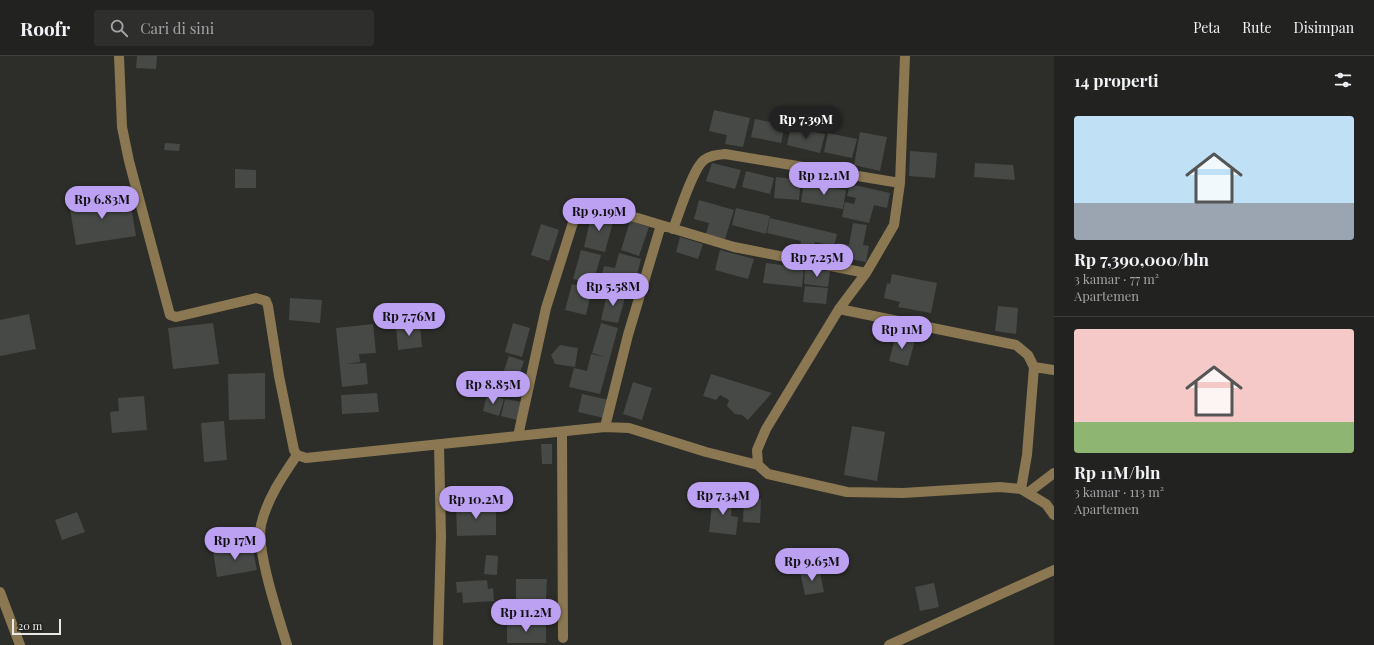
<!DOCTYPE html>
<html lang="id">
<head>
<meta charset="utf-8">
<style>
	body { margin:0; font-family:"Playfair Display",serif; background:#2e2f2d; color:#f1f3f6; height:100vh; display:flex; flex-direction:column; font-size:15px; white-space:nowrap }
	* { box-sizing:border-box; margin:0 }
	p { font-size:13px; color:#a2a4a5 }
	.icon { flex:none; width:22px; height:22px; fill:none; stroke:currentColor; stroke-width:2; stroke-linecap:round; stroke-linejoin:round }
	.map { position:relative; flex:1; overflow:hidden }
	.side { display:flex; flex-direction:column; background:#222220; width:320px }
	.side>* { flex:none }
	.scale { position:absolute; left:12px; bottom:10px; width:49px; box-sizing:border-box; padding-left:4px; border:2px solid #e9eae7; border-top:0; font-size:11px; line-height:14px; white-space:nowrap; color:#e9eae7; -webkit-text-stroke:3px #232421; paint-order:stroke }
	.price { position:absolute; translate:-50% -34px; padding:0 9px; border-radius:14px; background:#bca0f2; color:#111; font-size:13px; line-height:26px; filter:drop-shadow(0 1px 2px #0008) }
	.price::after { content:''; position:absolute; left:50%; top:24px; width:12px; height:9px; margin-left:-6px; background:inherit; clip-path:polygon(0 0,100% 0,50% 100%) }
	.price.on { background:#222; color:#fff }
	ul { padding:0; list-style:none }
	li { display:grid; align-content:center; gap:8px; height:212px; padding:0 20px }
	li+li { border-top:1px solid #3f3f3e }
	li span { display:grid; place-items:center; height:124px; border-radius:4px; color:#555 }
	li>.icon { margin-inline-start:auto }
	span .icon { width:72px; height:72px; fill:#fffc; stroke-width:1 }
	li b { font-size:17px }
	h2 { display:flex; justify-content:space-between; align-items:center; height:48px; padding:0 20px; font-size:17px }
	header { display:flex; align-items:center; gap:24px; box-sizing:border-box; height:56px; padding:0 20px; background:#222220; border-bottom:1px solid #3f3f3e }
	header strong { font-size:19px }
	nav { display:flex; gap:22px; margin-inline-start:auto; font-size:14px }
	.search { width:280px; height:36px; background:#2e2f2d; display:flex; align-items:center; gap:10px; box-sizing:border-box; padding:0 14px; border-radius:4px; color:#a2a4a5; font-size:15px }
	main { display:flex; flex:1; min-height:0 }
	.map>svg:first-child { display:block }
	.building { fill:#464946 }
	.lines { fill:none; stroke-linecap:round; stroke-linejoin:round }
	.minor { stroke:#8b7852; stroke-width:10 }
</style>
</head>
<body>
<header>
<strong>Roofr</strong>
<div class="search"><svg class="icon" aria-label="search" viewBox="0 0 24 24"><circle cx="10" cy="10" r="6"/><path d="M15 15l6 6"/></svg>Cari di sini</div>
<nav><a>Peta</a><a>Rute</a><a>Disimpan</a></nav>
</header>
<main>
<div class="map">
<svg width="1054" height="589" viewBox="0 0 1054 589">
	<rect width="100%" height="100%" fill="#2d2e2a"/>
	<path class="building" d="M137,0H157L156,13L136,12Z
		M714,54L750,62L743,91L725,88L727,79L709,75Z
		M755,63L785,69L781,87L751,81Z
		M791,71L825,78L820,97L787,89Z
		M860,76L887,81L880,115L854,109Z
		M828,77L857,83L852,102L824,96Z
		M165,87L180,88L179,95L164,94Z
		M910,95L937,97L935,122L909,120Z
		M712,107L741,114L735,133L706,125Z
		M975,107L1013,109L1015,124L974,121Z
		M235,113L256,114V132H235Z
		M746,115L774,122L770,138L742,131Z
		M776,121L801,124L799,144L774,142Z
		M804,127L846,134L843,153L801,146Z
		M850,128L890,137L887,152L874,149L869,167L842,161L845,146L854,148L856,142L847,140Z
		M129,138L136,180L76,189L69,147Z
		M699,144L734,154L725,183L706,178L709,167L694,163Z
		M736,152L770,160L766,178L732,169Z
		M592,157L614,162L605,196L584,191Z
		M770,162L837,178L834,190L815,186L812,199L798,196L801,185L767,177Z
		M630,165L649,171L639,200L621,194Z
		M853,167L867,169L863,189L869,190L866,206L834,200L837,187L849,189Z
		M541,168L559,174L549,205L531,199Z
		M680,181L703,188L698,203L676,196Z
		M581,194L601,199L593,228L573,223Z
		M720,194L754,203L748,223L715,214Z
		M619,197L641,203L632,238L599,229L604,210L615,212Z
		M766,207L804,212L802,231L763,227Z
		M805,213L830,215L828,231L804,228Z
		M892,218L937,227L931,257L898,251L900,246L884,242L887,227L890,228Z
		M572,228L592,233L586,259L565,254Z
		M805,230L828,232L826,248L803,246Z
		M608,234L626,238L618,267L601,264Z
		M290,242L322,244L320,267L289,264Z
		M998,250L1018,252L1016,278L995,275Z
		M29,258L36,293L0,300V264Z
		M213,267L219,308L173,313L168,272Z
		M513,267L530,272L522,301L505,296Z
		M601,267L618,272L600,338L569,331L574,312L587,315L591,298L606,301L592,297Z
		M373,268L376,297L359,298L360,306L346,308L366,307L368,328L342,331L336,272Z
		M420,268L422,291L398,294L396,270Z
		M896,279L915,284L908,310L889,305Z
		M560,289L578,292L575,311L555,308L551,299Z
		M509,300L524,305L514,334L499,328Z
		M265,317V363L229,364L228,318Z
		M711,318L772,337L748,364L742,359L735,358L727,350L729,344L720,339L716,344L703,340Z
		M633,326L652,332L642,364L623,358Z
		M377,337L379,356L342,358L341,339Z
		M582,338L609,344L604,362L578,356Z
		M487,339L504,343L499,360L483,355Z
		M144,340L147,374L112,377L110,356L119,355L118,342Z
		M505,343L521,346L517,364L501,360Z
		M224,365L227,404L204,406L201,367Z
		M852,370L885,376L877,425L844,419Z
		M541,388H552V408H542Z
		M713,439L733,440L731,460L738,461L736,479L709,476Z
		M744,442L761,443L760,467L743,466Z
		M496,449V479L457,480L456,450Z
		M77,456L85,476L62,484L55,464Z
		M252,489L257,514L217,521L213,495Z
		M486,499L498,500L497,519L484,518Z
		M819,512L824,536L805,539L800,516Z
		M516,523H547L546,544L516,543Z
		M487,524L488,533L493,532L494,545L463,547L462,536L457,537L456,526Z
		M934,527L939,551L920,555L915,531Z
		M516,546L546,549L545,563L515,561Z
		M507,566L546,567V587H507Z"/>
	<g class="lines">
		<path class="minor" d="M119,0L122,71L129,105L170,259L176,261L256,242L266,245L268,250L279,320L294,394L297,399L306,402L605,371L629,372L706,396L758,409
			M905,0L900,127L894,169L866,217L839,253L766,373L757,394L758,409L768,418L847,436L903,437L1000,431L1021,433L1046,448L1054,459
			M673,173C679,158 693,112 704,104C711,99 717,99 725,98L900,127
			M839,253L1016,289L1028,299L1034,311
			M605,371L628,279L661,169
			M562,376L563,582
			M518,380L546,252L576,157L585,151H601L734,191L866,217
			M1021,433L1027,399L1034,311L1054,314
			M1029,436L1054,417
			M0,536L20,589
			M287,589C279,562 256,495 261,469C267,443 282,421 297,399
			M438,589L441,481L439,389
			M889,589L1054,514"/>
	</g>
</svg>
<div class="scale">20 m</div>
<b class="price on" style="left:806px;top:84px">Rp 7.39M</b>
<b class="price" style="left:824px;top:140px">Rp 12.1M</b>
<b class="price" style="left:102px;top:164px">Rp 6.83M</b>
<b class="price" style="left:599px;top:176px">Rp 9.19M</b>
<b class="price" style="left:817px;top:222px">Rp 7.25M</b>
<b class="price" style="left:613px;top:251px">Rp 5.58M</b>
<b class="price" style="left:409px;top:281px">Rp 7.76M</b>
<b class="price" style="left:902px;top:294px">Rp 11M</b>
<b class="price" style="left:493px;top:349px">Rp 8.85M</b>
<b class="price" style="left:723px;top:460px">Rp 7.34M</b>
<b class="price" style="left:476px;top:464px">Rp 10.2M</b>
<b class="price" style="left:235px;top:505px">Rp 17M</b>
<b class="price" style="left:812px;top:526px">Rp 9.65M</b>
<b class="price" style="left:526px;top:577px">Rp 11.2M</b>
</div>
<section class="side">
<h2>14 properti<svg class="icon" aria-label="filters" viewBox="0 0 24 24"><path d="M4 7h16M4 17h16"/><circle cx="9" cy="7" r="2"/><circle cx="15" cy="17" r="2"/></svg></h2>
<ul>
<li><span style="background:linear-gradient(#bfe0f5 70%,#9aa5b1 0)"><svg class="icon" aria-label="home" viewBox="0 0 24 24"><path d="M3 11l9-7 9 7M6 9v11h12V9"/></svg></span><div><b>Rp 7,390,000/bln</b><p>3 kamar · 77 m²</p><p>Apartemen</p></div></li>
<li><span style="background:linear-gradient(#f6c9c9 75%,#8fb573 0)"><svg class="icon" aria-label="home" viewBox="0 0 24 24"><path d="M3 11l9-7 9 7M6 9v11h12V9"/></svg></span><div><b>Rp 11M/bln</b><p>3 kamar · 113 m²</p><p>Apartemen</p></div></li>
</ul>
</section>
</main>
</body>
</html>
